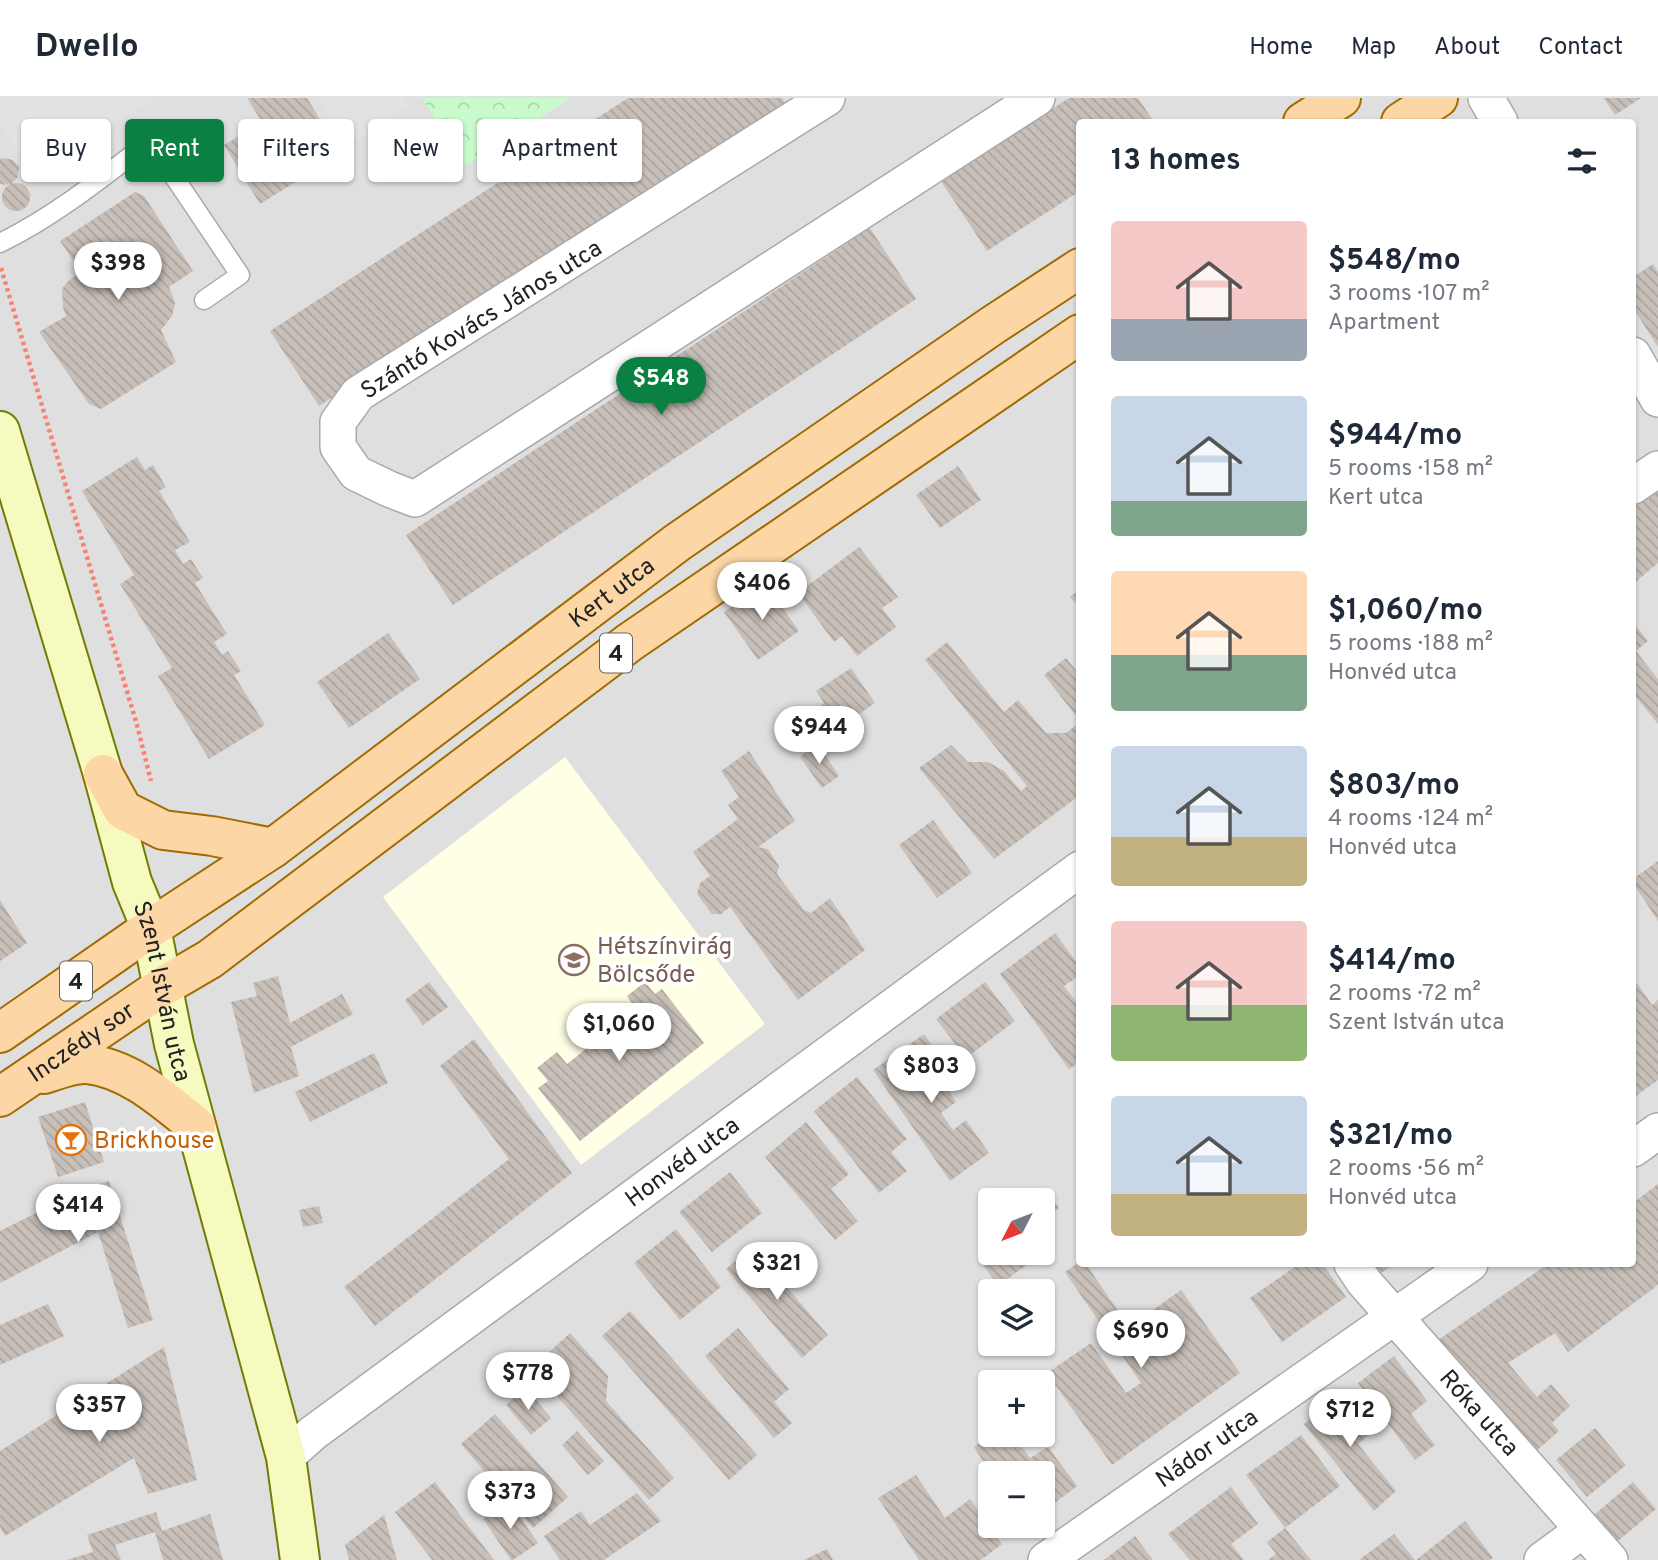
<!DOCTYPE html>
<html lang="en">
<head>
<meta charset="utf-8">
<style>
	body { margin:0; font-family:Overpass,sans-serif; background:#f6f6f7; color:#1f2937; height:100vh; display:flex; flex-direction:column; font-size:26px; white-space:nowrap }
	* { box-sizing:border-box; margin:0 }
	p { font-size:23px; color:#747a83 }
	.icon { flex:none; width:38px; height:38px; fill:none; stroke:currentColor; stroke-width:2; stroke-linecap:round; stroke-linejoin:round }
	.map { position:relative; flex:1; overflow:hidden }
	.panel { position:absolute; left:1076px; top:21px; width:560px; height:1148px; display:flex; flex-direction:column; background:#fff; border-radius:7px; box-shadow:0 2px 5px #0004 }
	.panel>* { flex:none }
	.guide { position:absolute; left:21px; top:21px; width:665px; height:63px; display:flex; gap:14px }
	.needle { width:46px; rotate:228deg }
	.buttons { position:absolute; left:978px; top:1090px; display:grid; gap:14px }
	.buttons a { display:grid; place-items:center; width:77px; height:77px; border-radius:7px; background:#fff; box-shadow:0 2px 5px #0004; font-size:35px }
	.price { position:absolute; translate:-50% -60px; padding:0 16px; border-radius:24px; background:#fff; color:#222; font-size:23px; line-height:46px; filter:drop-shadow(0 2px 4px #0008) }
	.price::after { content:''; position:absolute; left:50%; top:42px; width:21px; height:16px; margin-left:-10px; background:inherit; clip-path:polygon(0 0,100% 0,50% 100%) }
	.price.active { background:#0b8043; color:#fff }
	ul { padding:0; list-style:none }
	li { display:flex; align-items:center; gap:21px; height:175px; padding:0 35px }
	li span { display:grid; place-items:center; flex:none; width:196px; height:140px; border-radius:7px; color:#555 }
	li>.icon { margin-inline-start:auto }
	span .icon { width:84px; height:84px; fill:#fffc; stroke-width:1 }
	li b { font-size:30px }
	h2 { display:flex; justify-content:space-between; align-items:center; height:84px; padding:0 35px; font-size:30px }
	.chip { padding:0 24px; border-radius:7px; background:#fff; box-shadow:0 2px 5px #0004; font-size:24px; line-height:63px }
	.chip.active { background:#0b8043; color:#fff }
	header { display:flex; align-items:center; gap:42px; box-sizing:border-box; height:98px; padding:0 35px; background:#fff; border-bottom:2px solid #e0e1e3 }
	header strong { font-size:33px }
	nav { display:flex; gap:38px; margin-inline-start:auto; font-size:24px }
	.map>svg:first-child { display:block }
	.residential { fill:#e0dfdf; fill-rule:evenodd }
	.education { fill:#ffffe5 }
	.park { fill:url(#park-crowns) }
	.parking { fill:#e2e2e2 }
	.building { fill:url(#building-back-hatch) }
	.lines { fill:none; stroke-linecap:round; stroke-linejoin:round }
	.lane-casing { stroke:#a9a9a9; stroke-width:21 }
	.street-casing { stroke:#a9a9a9; stroke-width:38 }
	.secondary-casing { stroke:#707d05; stroke-width:42 }
	.primary-casing { stroke:#a06b00; stroke-width:42 }
	.path { stroke:#fa8072; stroke-width:4.5; stroke-dasharray:3.5 3.5; stroke-linecap:butt }
	.lane { stroke:#fff; stroke-width:18 }
	.street { stroke:#fff; stroke-width:35 }
	.secondary { stroke:#f7fabf; stroke-width:38 }
	.primary { stroke:#fcd6a4; stroke-width:38 }
	.labels { text-anchor:middle; stroke-width:7; stroke-linejoin:round; paint-order:stroke }
	.shield { fill:#fff; stroke:#646464; stroke-width:2 }
	.shield-label { font-size:23px; font-weight:bold; fill:#222 }
	.street-label { font-size:24px; fill:#222; stroke:#fff }
	.education-label { font-size:24px; fill:#785e54; stroke:#fff; text-anchor:start }
	.food-label { font-size:24px; fill:#c56008; stroke:#fff; text-anchor:start }
</style>
</head>
<body>
<header>
<strong>Dwello</strong>
<nav><a>Home</a><a>Map</a><a>About</a><a>Contact</a></nav>
</header>
<div class="map">
<svg width="1658" height="1462" viewBox="0 0 1658 1462">
	<defs>
		<pattern id="park-crowns" width="20" height="18" patternUnits="userSpaceOnUse" patternTransform="scale(1.75)"><rect width="20" height="18" fill="#c8facc"/><path d="M2 6a3 3 0 1 1 6 0M12 15a3 3 0 1 1 6 0" fill="none" stroke="#acd6af"/></pattern>
		<pattern id="building-back-hatch" width="6" height="6" patternUnits="userSpaceOnUse" patternTransform="scale(1.75)"><rect width="6" height="6" fill="#c7bfb8"/><path d="M-1 5l2 2M0 0l6 6M5-1l2 2" fill="none" stroke="#aba49e"/></pattern>
	</defs>
	<rect width="100%" height="100%" fill="#f2efe9"/>
	<path class="residential" d="M0,0H1658V1462H0ZM1080,24H1633V1166H1080ZM990,1102H1043V1155H990ZM990,1194H1043V1246H990ZM990,1284H1043V1337H990ZM990,1376H1043V1428H990Z"/>
	<path class="education" d="M565,659L765,926L581,1067L383,799Z"/>
	<path class="park" d="M422,0H570L466,68Z"/>
	<path class="parking" d="M0,0H155L33,77L0,25Z
		M318,0H403L409,8L349,47Z"/>
	<path class="building" d="M247,0H307L341,56L260,106L224,47L262,24Z
		M628,0H782L785,5L319,308L270,233Z
		M1069,0H1138L1154,24H1080V93L987,153L941,83Z
		M1604,0H1641L1615,17Z
		M4,60L13,62L19,69L18,79L11,86L4,87L0,85V61Z
		M2 99a14 14 0 1 1 28 0a14 14 0 1 1-28 0Z
		M135,94L144,98L193,173L169,189L175,205L172,218L161,232L176,264L101,311L89,306L39,234L66,218L63,209L62,191L68,183L81,174L60,143Z
		M870,130L916,201L453,507L406,437Z
		M1653,166L1658,174V249L1633,210V179Z
		M137,359L145,372L153,367L166,389L159,393L190,444L175,452L183,466L191,461L203,480L195,485L227,536L214,544L222,557L228,553L241,573L234,577L265,627L209,661L158,578L172,570L120,486L134,477L82,393Z
		M958,368L981,402L940,430L916,397Z
		M1658,385V465L1633,486V402Z
		M859,449L898,499L882,510L896,529L857,558L842,538L834,544L798,495Z
		M765,485L799,533L758,562L724,514Z
		M1080,491V510L1070,499Z
		M1633,524L1648,543L1636,553L1658,581V626L1633,595Z
		M388,535L420,581L349,630L317,584Z
		M947,544L1004,614L1018,602L1046,635H1066L1080,624V697L994,761L919,670L951,647L968,664H988L1004,673L1021,693L1027,688L925,562Z
		M1066,560L1080,577V623L1044,577Z
		M851,570L875,605L817,645L801,622L824,605L816,593Z
		M817,645L839,678L822,690L800,659Z
		M749,653L795,723L758,749L768,751L779,768L777,776L804,812L811,815L830,800L865,852L798,902L730,809L721,816H712L697,796L700,785L710,778L693,754L738,721L728,707L739,699L721,673Z
		M933,722L972,775L937,800L899,747Z
		M1658,763V823L1633,785V781Z
		M0,802L27,845L0,863Z
		M1055,835L1080,869V877L1064,888L1080,909V964L1069,971L1000,876Z
		M278,878L290,925L342,896L353,916L291,949L299,978L254,995L231,904L257,898L253,885Z
		M429,884L448,909L423,927L405,902Z
		M645,884L655,896L662,891L704,945L580,1043L538,990L548,983L537,970L557,954L567,966L636,911L627,898Z
		M985,884L1015,923L966,960L936,921Z
		M1637,885L1652,907L1658,902V982L1633,1000V888Z
		M924,936L958,984L948,991L956,1004L941,1015L953,1032L966,1022L989,1055L950,1083L873,972Z
		M474,941L572,1075L375,1228L344,1189L509,1061L440,968Z
		M374,955L388,985L310,1024L295,994Z
		M857,979L907,1041L891,1054L907,1073L879,1095L814,1013Z
		M85,1004L104,1064L58,1079L38,1019Z
		M806,1024L849,1076L831,1091L858,1123L835,1142L765,1059Z
		M730,1074L762,1115L712,1154L679,1114Z
		M109,1083L153,1222L128,1230L98,1134L0,1185V1133L84,1091Z
		M1658,1086V1187L1568,1254L1555,1235L1508,1265L1537,1299L1551,1286L1570,1308L1552,1325L1559,1333L1535,1354L1438,1242L1548,1166H1633V1105Z
		M1051,1099L1059,1110L1043,1122V1104Z
		M319,1108L323,1125L303,1129L299,1112Z
		M676,1131L721,1189L680,1222L634,1165Z
		M752,1149L828,1237L802,1260L726,1171Z
		M993,1155H1043L998,1188L981,1164Z
		M1080,1163V1166H1086L1129,1229L1181,1192L1240,1275L1112,1367L1047,1275L1091,1245L1126,1295L1141,1285L1065,1174Z
		M1299,1166H1323L1346,1199L1282,1244L1250,1200Z
		M1369,1166H1394L1377,1178Z
		M48,1206L64,1238L0,1267V1227Z
		M630,1213L757,1357L729,1382L602,1238Z
		M738,1230L789,1291L774,1304L792,1325L774,1340L705,1258Z
		M570,1235L608,1278L606,1303L674,1380L649,1402L532,1270Z
		M164,1249L197,1382L148,1396L134,1360L5,1438L0,1429V1353Z
		M1394,1258L1427,1303L1411,1316L1435,1347L1415,1362L1358,1285Z
		M526,1290L551,1320L531,1337L506,1307Z
		M1343,1295L1372,1334L1358,1346L1396,1393L1374,1413L1304,1326Z
		M495,1316L568,1399L533,1430L461,1346Z
		M1595,1330L1626,1367L1587,1399L1556,1362Z
		M577,1333L604,1363L588,1377L562,1347Z
		M990,1337H1013L1030,1360L1048,1349L1077,1388L1043,1414V1376H991L974,1349Z
		M1301,1337L1340,1388L1285,1430L1246,1377Z
		M916,1377L945,1420L970,1401L1002,1446L981,1462H919L878,1400Z
		M435,1384L494,1462H432L395,1414Z
		M1633,1384L1656,1411L1618,1443L1595,1416Z
		M1231,1389L1258,1426L1231,1446L1244,1462H1190L1168,1436Z
		M637,1395L661,1423L604,1462H560L544,1438L581,1413L590,1427Z
		M509,1403L538,1445L513,1462H511L483,1421Z
		M156,1414L162,1433L210,1416L223,1462H163L155,1434L115,1447L121,1462H67L93,1454L87,1437Z
		M384,1417L397,1462H349L345,1447Z
		M1465,1423L1493,1460L1490,1462H1416Z
		M1285,1430L1311,1462H1268L1276,1456L1267,1444Z
		M1394,1436L1415,1462H1359Z
		M1135,1438L1153,1462H1104Z
		M827,1451L833,1462H804Z"/>
	<g class="lines">
		<g class="lane-casing">
			<path id="lane" d="M0,145C55,118 102,80 150,43L240,177L204,202"/>
		</g>
		<g class="street-casing">
			<g id="street">
				<path d="M827,0L358,296L338,324V349L356,375L389,391L415,401L1037,0"/>
				<path d="M1486,0L1500,24"/>
				<path d="M1633,257L1658,301"/>
				<path d="M1633,388L1658,371"/>
				<path d="M1633,1051L1658,1033"/>
				<path id="s1" d="M1352,1166L1364,1184L1610,1462"/>
				<path id="s2" d="M286,1359L313,1335L1080,771"/>
				<path id="s3" d="M1046,1462L1470,1166"/>
				<path d="M1542,1462L1583,1432"/>
			</g>
		</g>
		<g class="secondary-casing">
			<g id="secondary">
				<path id="s4" d="M0,333L103,676L132,784L151,830L174,946L286,1359L300,1462"/>
			</g>
		</g>
		<g class="primary-casing">
			<g id="primary">
				<path d="M1303,24L1341,0"/>
				<path d="M1401,24L1438,0"/>
				<path d="M103,676L123,712L163,732L212,738L273,750"/>
				<path id="s5" d="M0,935L151,830L273,750L678,444L993,227L1080,170"/>
				<path d="M44,976C56,972 74,965 87,966C129,970 165,1003 196,1028"/>
				<path id="s6" d="M0,999L162,889L210,861L630,544L1080,236"/>
			</g>
		</g>
		<path class="path" d="M1,170L137,627L151,683"/>
		<use href="#lane" class="lane"/>
		<use href="#street" class="street"/>
		<use href="#secondary" class="secondary"/>
		<use href="#primary" class="primary"/>
	</g>
	<defs>
		<g id="school-ring" transform="scale(1.575)"><circle r="9.5" fill="#fff" stroke="#8d6e63" stroke-width="1.5"/><path d="M0-5L7-2L0 1L-7-2ZM-4 1L0 2.5L4 1V4Q0 6-4 4Z" fill="#8d6e63"/></g>
		<g id="bar-ring" transform="scale(1.575)"><circle r="9.5" fill="#fff" stroke="#e8710a" stroke-width="1.5"/><path d="M-6-5H6L.8 .8V4.5H3.5V6h-7V4.5H-.8V.8Z" fill="#e8710a"/></g>
	</defs>
	<g fill-rule="evenodd">
		<use href="#school-ring" x="574" y="862"/>
		<use href="#bar-ring" x="71" y="1042"/>
	</g>
	<g class="labels">
		<g class="shield">
			<rect x="600" y="535.5" width="32" height="39" rx="5"/>
			<rect x="60" y="863.5" width="32" height="39" rx="5"/>
		</g>
		<g class="shield-label">
			<text x="616" y="563">4</text>
			<text x="76" y="891">4</text>
		</g>
		<g class="street-label">
			<text transform="translate(481 221) rotate(-32)" y="8">Szántó Kovács János utca</text>
			<text dy="8" stroke="none"><textPath href="#s5" startOffset="754">Kert utca</textPath></text>
			<text dy="8" stroke="none"><textPath href="#s4" startOffset="584">Szent István utca</textPath></text>
			<text dy="8" stroke="none"><textPath href="#s6" startOffset="98">Inczédy sor</textPath></text>
			<text dy="8" stroke="none"><textPath href="#s2" startOffset="494">Honvéd utca</textPath></text>
			<text dy="8" stroke="none"><textPath href="#s1" startOffset="196">Róka utca</textPath></text>
			<text dy="8" stroke="none"><textPath href="#s3" startOffset="196">Nádor utca</textPath></text>
		</g>
		<g class="education-label">
			<text x="597" y="856">Hétszínvirág<tspan x="597" dy="28">Bölcsőde</tspan></text>
		</g>
		<g class="food-label">
			<text x="94" y="1050">Brickhouse</text>
		</g>
	</g>
</svg>
<div class="buttons">
<a><svg class="needle" viewBox="-14 -14 28 28"><path d="M0-13l5 13h-10z" fill="#e53935"/><path d="M0 13l5-13h-10z" fill="#747a83"/></svg></a>
<a><svg class="icon" aria-label="layers" viewBox="0 0 24 24"><path d="M12 4l9 5-9 5-9-5zM3 14l9 5 9-5"/></svg></a>
<a>+</a>
<a>−</a>
</div>
<b class="price" style="left:118px;top:204px">$398</b>
<b class="price active" style="left:661px;top:319px">$548</b>
<b class="price" style="left:762px;top:524px">$406</b>
<b class="price" style="left:819px;top:668px">$944</b>
<b class="price" style="left:619px;top:965px">$1,060</b>
<b class="price" style="left:931px;top:1007px">$803</b>
<b class="price" style="left:78px;top:1146px">$414</b>
<b class="price" style="left:777px;top:1204px">$321</b>
<b class="price" style="left:1141px;top:1272px">$690</b>
<b class="price" style="left:528px;top:1314px">$778</b>
<b class="price" style="left:99px;top:1346px">$357</b>
<b class="price" style="left:1350px;top:1351px">$712</b>
<b class="price" style="left:510px;top:1433px">$373</b>
<div class="guide">
<a class="chip">Buy</a>
<a class="chip active">Rent</a>
<a class="chip">Filters</a>
<a class="chip">New</a>
<a class="chip">Apartment</a>
</div>
<section class="panel">
<h2>13 homes<svg class="icon" aria-label="filters" viewBox="0 0 24 24"><path d="M4 7h16M4 17h16"/><circle cx="9" cy="7" r="2"/><circle cx="15" cy="17" r="2"/></svg></h2>
<ul>
<li><span style="background:linear-gradient(#f6c9c9 70%,#9aa5b1 0)"><svg class="icon" aria-label="home" viewBox="0 0 24 24"><path d="M3 11l9-7 9 7M6 9v11h12V9"/></svg></span><div><b>$548/mo</b><p>3 rooms · 107 m²</p><p>Apartment</p></div></li>
<li><span style="background:linear-gradient(#c9d6e8 75%,#7fa58c 0)"><svg class="icon" aria-label="home" viewBox="0 0 24 24"><path d="M3 11l9-7 9 7M6 9v11h12V9"/></svg></span><div><b>$944/mo</b><p>5 rooms · 158 m²</p><p>Kert utca</p></div></li>
<li><span style="background:linear-gradient(#ffd9b3 60%,#7fa58c 0)"><svg class="icon" aria-label="home" viewBox="0 0 24 24"><path d="M3 11l9-7 9 7M6 9v11h12V9"/></svg></span><div><b>$1,060/mo</b><p>5 rooms · 188 m²</p><p>Honvéd utca</p></div></li>
<li><span style="background:linear-gradient(#c9d6e8 65%,#c2b280 0)"><svg class="icon" aria-label="home" viewBox="0 0 24 24"><path d="M3 11l9-7 9 7M6 9v11h12V9"/></svg></span><div><b>$803/mo</b><p>4 rooms · 124 m²</p><p>Honvéd utca</p></div></li>
<li><span style="background:linear-gradient(#f6c9c9 60%,#8fb573 0)"><svg class="icon" aria-label="home" viewBox="0 0 24 24"><path d="M3 11l9-7 9 7M6 9v11h12V9"/></svg></span><div><b>$414/mo</b><p>2 rooms · 72 m²</p><p>Szent István utca</p></div></li>
<li><span style="background:linear-gradient(#c9d6e8 70%,#c2b280 0)"><svg class="icon" aria-label="home" viewBox="0 0 24 24"><path d="M3 11l9-7 9 7M6 9v11h12V9"/></svg></span><div><b>$321/mo</b><p>2 rooms · 56 m²</p><p>Honvéd utca</p></div></li>
</ul>
</section>
</div>
</body>
</html>
